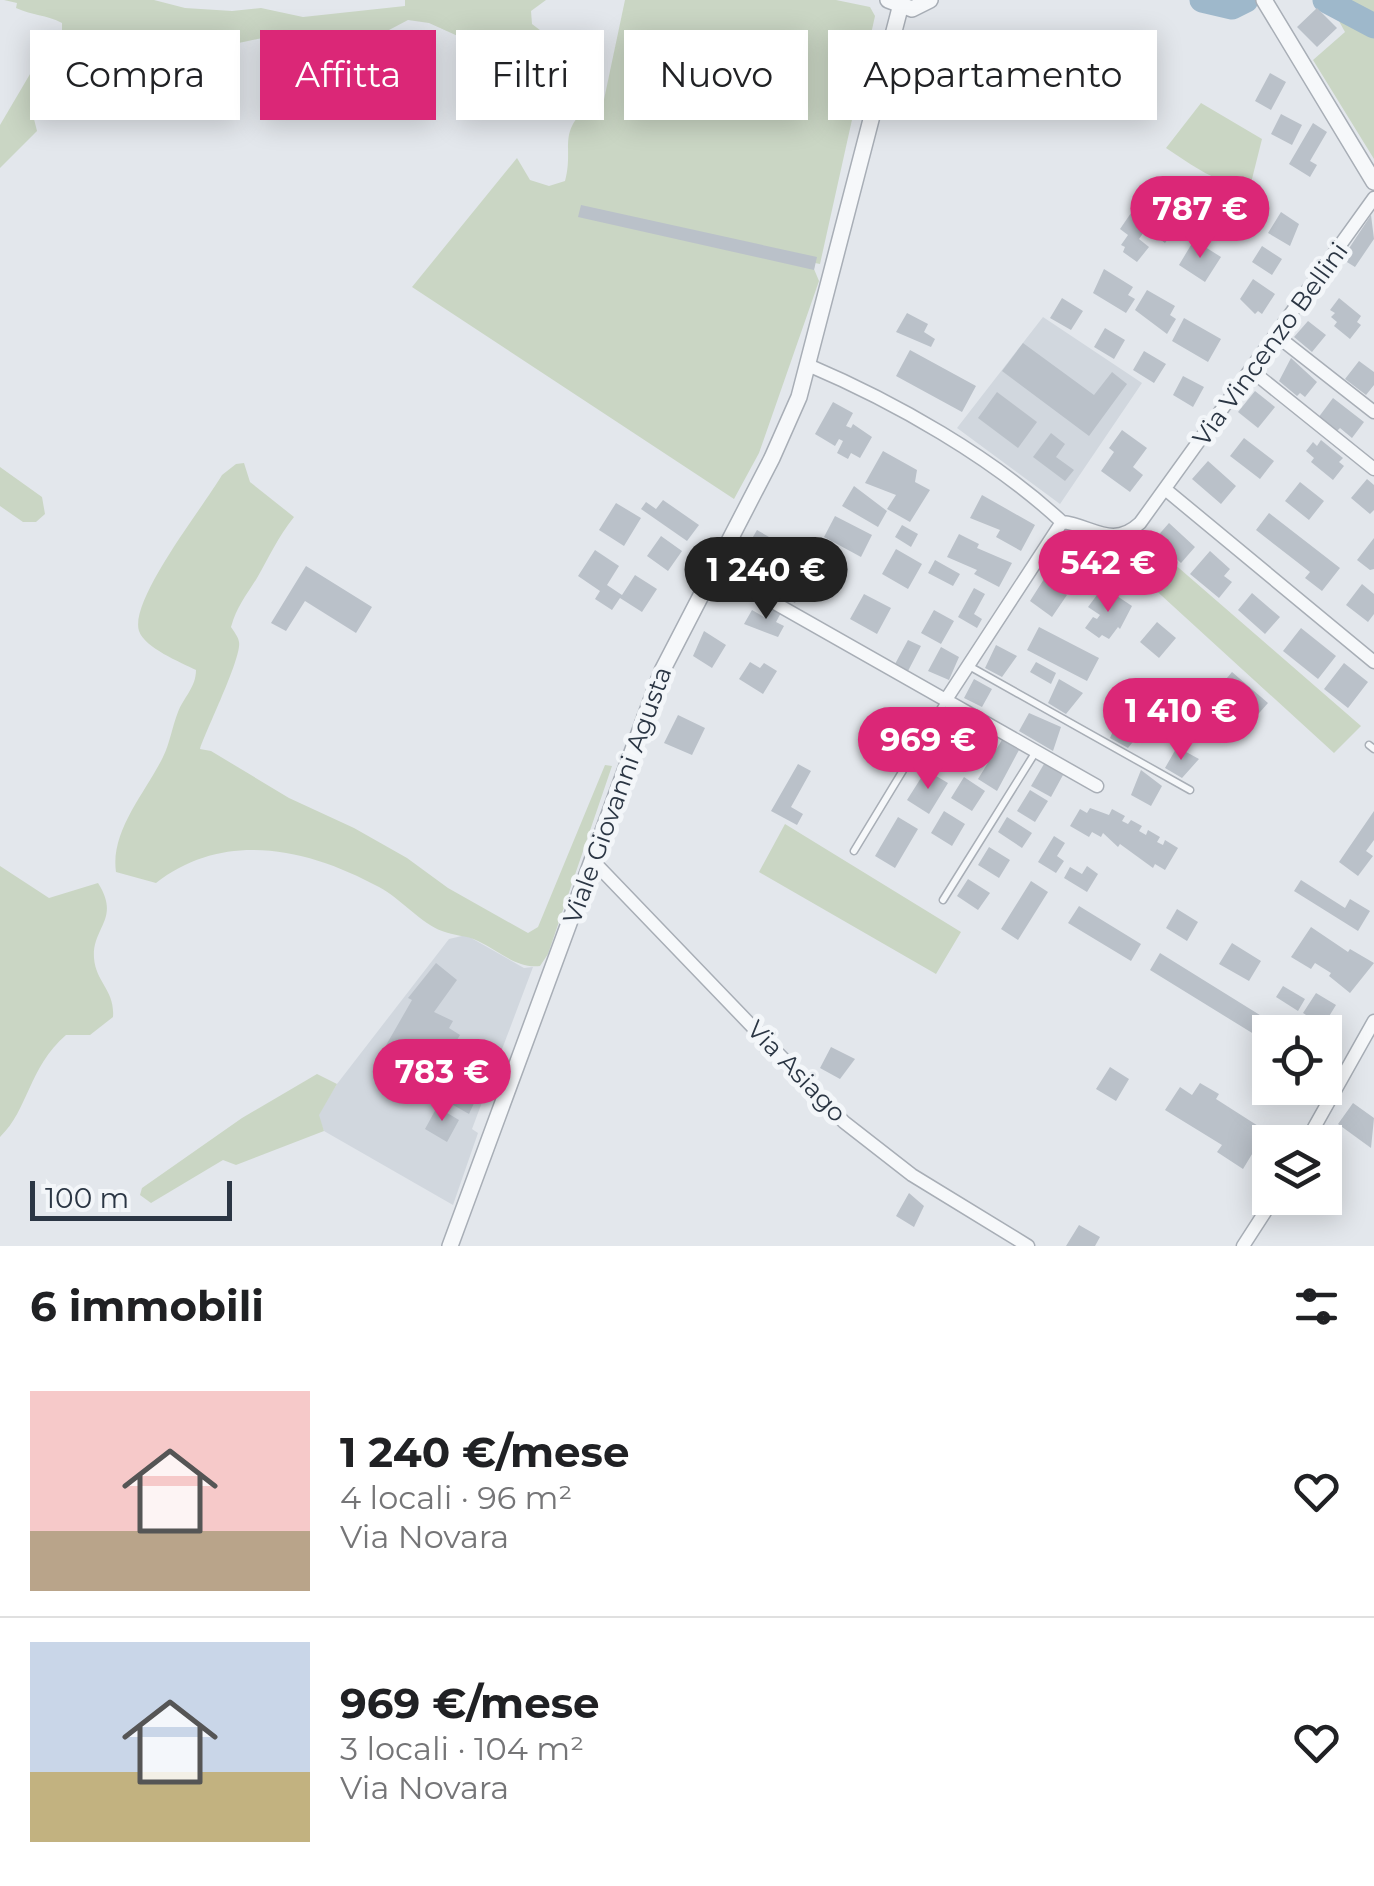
<!DOCTYPE html>
<html lang="it">
<head>
<meta charset="utf-8">
<style>
	body { margin:0; font-family:Montserrat,sans-serif; background:#f2f2f2; color:#202124; height:100vh; display:flex; flex-direction:column; font-size:38px; white-space:nowrap }
	* { box-sizing:border-box; margin:0 }
	p { font-size:32px; color:#757577 }
	.icon { flex:none; width:55px; height:55px; fill:none; stroke:currentColor; stroke-width:2; stroke-linecap:round; stroke-linejoin:round }
	.map { position:relative; height:1246px; overflow:hidden }
	.side { display:flex; flex-direction:column; background:#fff; flex:1 }
	.side>* { flex:none }
	.top-card { position:absolute; left:30px; top:30px; width:1315px; height:90px; display:flex; gap:20px }
	.tools { position:absolute; left:1252px; top:1015px; display:grid; gap:20px }
	.tools a { display:grid; place-items:center; width:90px; height:90px; border-radius:0px; background:#fff; box-shadow:0 5px 25px #0003; font-size:50px }
	.scale { position:absolute; left:30px; bottom:25px; width:202px; box-sizing:border-box; padding-left:10px; border:5px solid #2b3644; border-top:0; font-size:28px; line-height:35px; white-space:nowrap; color:#2b3644; -webkit-text-stroke:8px #f3f6f9; paint-order:stroke }
	.price { position:absolute; translate:-50% -85px; padding:0 22px; border-radius:35px; background:#db2777; color:#fff; font-size:32px; line-height:65px; filter:drop-shadow(0 2px 5px #0008) }
	.price::after { content:''; position:absolute; left:50%; top:60px; width:30px; height:22px; margin-left:-15px; background:inherit; clip-path:polygon(0 0,100% 0,50% 100%) }
	.price.current { background:#222; color:#fff }
	ul { padding:0; list-style:none }
	li { display:flex; align-items:center; gap:30px; height:250px; padding:0 30px }
	li+li { border-top:2px solid #e0e0e0 }
	li span { display:grid; place-items:center; flex:none; width:280px; height:200px; border-radius:0px; color:#555 }
	li>.icon { margin-inline-start:auto }
	span .icon { width:120px; height:120px; fill:#fffc; stroke-width:1 }
	li b { font-size:42px }
	h2 { display:flex; justify-content:space-between; align-items:center; height:120px; padding:0 30px; font-size:42px }
	.pill { padding:0 35px; border-radius:0px; background:#fff; box-shadow:0 5px 25px #0003; font-size:35px; line-height:90px }
	.pill.current { background:#db2777; color:#fff }
	.map>svg:first-child { display:block }
	.built { fill:#d1d7de }
	.green { fill:#cad6c4 }
	.lines { fill:none; stroke-linecap:round; stroke-linejoin:round }
	.river { stroke:#9eb8cb; stroke-width:25 }
	.building { fill:#bac1c9 }
	.service-casing { stroke:#a8aeb6; stroke-width:9 }
	.minor-casing { stroke:#a8aeb6; stroke-width:15 }
	.tertiary-casing { stroke:#a8aeb6; stroke-width:18 }
	.service { stroke:#f6f8fa; stroke-width:6 }
	.minor { stroke:#f6f8fa; stroke-width:12 }
	.tertiary { stroke:#f6f8fa; stroke-width:15 }
	.labels { text-anchor:middle; stroke-width:10; stroke-linejoin:round; paint-order:stroke }
	.street-label { font-size:25px; fill:#2b3644; stroke:#f3f6f9 }
</style>
</head>
<body>
<div class="map">
<svg width="1374" height="1246" viewBox="0 0 1374 1246">
	<rect width="100%" height="100%" fill="#e3e7ec"/>
	<path class="built" d="M1043,317L1142,383L1060,504L957,428Z
		M466,935L524,968L533,967L472,1129L478,1133L453,1205L324,1131L318,1115L337,1084L449,939Z"/>
	<path class="green" d="M4,0H154L185,8L232,11L261,8L303,17L405,6V0H546L531,11L532,24L570,53L568,68L548,94L515,75L491,51L429,23L408,20L372,39L281,34L234,44L209,58L181,57L166,66L146,54L128,68L107,55L84,52L64,73L50,78L32,111L37,131L0,168V125L33,69L62,30V23C47,15 31,15 16,8L17,3Z
		M625,0H836L870,7L875,16L820,264L815,263L814,269L819,281L759,453L734,499L412,287L517,158L530,180L549,186L565,181C574,148 557,133 588,107L602,109Z
		M1337,0H1374V159L1313,60L1345,32L1335,14L1341,3Z
		M1201,103L1262,139L1250,187C1218,185 1192,165 1166,148Z
		M244,463L250,482L294,517C278,537 269,557 257,578C246,596 237,606 231,627C234,632 238,636 239,642C242,657 207,728 200,749L211,751L289,798L354,828L407,858L448,888L528,933L538,927L605,765L612,766L548,954L540,966C517,969 499,951 478,941C466,935 454,936 442,931C422,924 400,898 379,887C309,849 225,829 156,883L116,872C110,831 146,792 163,757C170,743 172,727 178,712C184,697 196,687 196,670C180,662 145,648 139,631C129,600 204,506 222,475L236,464Z
		M0,467L42,497L45,514L36,522H23L0,506Z
		M1142,536L1361,726L1334,753L1127,564Z
		M785,824L961,932L936,974L759,872Z
		M0,866L49,898L98,883C121,919 92,927 94,958C96,983 115,990 113,1017L90,1035H66C28,1068 29,1109 0,1137Z
		M317,1074L337,1084L319,1115L324,1131L236,1165L223,1160L151,1203L140,1195L142,1188L242,1118Z"/>
	<g class="lines">
		<path class="river" d="M1202,0L1232,7L1246,0
			M1325,0L1374,26"/>
	</g>
	<path class="building" d="M1317,8L1337,28L1317,47L1297,27Z
		M1270,73L1286,82L1271,110L1255,101Z
		M1281,114L1302,125L1292,145L1271,134Z
		M1313,123L1327,132L1310,161L1317,165L1310,177L1289,164Z
		M1140,200L1177,226L1165,243L1146,229L1139,239L1149,247L1137,262L1123,252L1125,247L1121,245L1128,235L1120,229Z
		M581,205L817,257L814,270L578,217Z
		M1281,212L1299,224L1290,246L1268,233Z
		M1371,215L1374,239L1355,267L1342,259Z
		M1194,240L1221,257L1205,282L1179,265Z
		M1262,246L1282,259L1272,275L1252,262Z
		M1104,269L1133,287L1128,295L1135,299L1126,313L1093,293Z
		M1253,279L1275,294L1262,314L1258,311L1255,314L1240,299Z
		M1147,290L1175,306L1170,315L1176,319L1167,334L1135,310Z
		M1062,298L1083,311L1071,330L1050,318Z
		M1339,298L1361,316L1357,322L1361,325L1350,339L1334,326L1337,322L1331,317L1335,313L1330,310Z
		M907,313L928,324L924,332L935,339L931,347L896,332Z
		M1184,318L1221,339L1208,362L1172,341Z
		M1308,321L1326,335L1312,352L1294,337Z
		M1105,328L1125,340L1114,359L1094,347Z
		M1023,343L1094,395L1112,372L1127,384L1089,436L1002,371Z
		M910,350L976,386L962,412L896,376Z
		M1144,351L1166,364L1154,383L1133,370Z
		M1291,358L1317,382L1305,397L1300,393L1297,396L1279,381Z
		M1359,361L1374,372V385L1366,395L1345,379Z
		M1183,376L1204,387L1193,407L1173,395Z
		M1255,391L1275,407L1258,428L1238,412Z
		M997,392L1037,422L1018,448L978,418Z
		M1333,398L1364,422L1352,438L1340,428L1336,432L1318,418Z
		M833,402L853,413L846,426L851,428L853,424L872,437L860,458L851,453L848,459L837,453L843,441L839,439L835,446L815,434Z
		M1122,430L1147,448L1133,467L1143,475L1130,492L1101,471L1114,452L1109,448Z
		M1051,433L1065,444L1056,457L1074,470L1065,481L1033,457Z
		M1244,438L1274,461L1260,479L1230,456Z
		M1321,440L1343,458L1339,462L1344,466L1333,480L1311,462L1314,458L1306,451L1313,442L1317,446Z
		M883,451L917,470L915,482L930,490L910,522L887,509L896,495L865,483Z
		M1208,461L1236,486L1221,504L1192,479Z
		M1367,479L1374,485V510L1370,514L1351,498Z
		M1300,482L1324,501L1309,520L1285,501Z
		M854,486L887,511L878,527L842,506Z
		M982,495L1035,525L1021,551L996,537L1000,530L970,518Z
		M663,500L699,525L687,541L641,509L646,502L656,509Z
		M616,503L641,518L624,546L599,530Z
		M1269,513L1340,568L1322,591L1305,578L1310,572L1256,530Z
		M835,516L872,535L861,557L824,537Z
		M1169,523L1195,547L1181,563L1155,539Z
		M902,525L918,534L911,547L895,537Z
		M757,530L769,537L761,552L769,557L758,585L733,571Z
		M959,534L979,544L977,548L1012,563L999,587L974,574L977,570L947,557Z
		M661,536L682,551L668,571L647,556Z
		M1374,538V569L1370,570L1357,560Z
		M896,549L922,564L908,589L882,574Z
		M595,550L619,566L607,585L622,595L635,575L657,589L642,612L620,598L612,610L595,599L600,591L578,576Z
		M1210,551L1230,569L1224,576L1232,582L1219,598L1190,574Z
		M935,560L960,574L953,586L928,573Z
		M306,566L372,607L356,633L305,601L286,631L271,623Z
		M795,573L808,580L795,603L782,596Z
		M1044,579L1067,595L1052,617L1030,601Z
		M1362,584L1374,594V614L1368,622L1346,605Z
		M974,588L985,594L974,614L982,619L977,628L958,617Z
		M1100,591L1114,601L1117,596L1132,606L1120,629L1118,627L1109,639L1102,635L1099,638L1085,628L1093,617L1097,619L1100,615L1088,607Z
		M1252,593L1280,617L1265,634L1238,610Z
		M864,594L891,608L877,634L850,619Z
		M771,605L782,611L776,622L784,626L778,637L744,624L752,610L764,617Z
		M934,610L954,621L941,644L921,633Z
		M1157,622L1176,638L1159,658L1140,642Z
		M1039,627L1099,658L1087,681L1027,650Z
		M1301,628L1336,656L1318,679L1283,651Z
		M704,631L726,645L712,668L693,656Z
		M908,640L921,646L908,671L895,664Z
		M996,645L1017,656L1002,677L985,668Z
		M941,647L959,657L949,680L928,671Z
		M750,662L760,668L764,663L777,671L763,694L739,679Z
		M1036,662L1056,673L1051,684L1030,672Z
		M1344,663L1368,682L1348,708L1324,689Z
		M1232,672L1268,703L1252,721L1216,691Z
		M974,679L992,689L982,707L964,698Z
		M1059,679L1083,693L1066,714L1048,703Z
		M1029,713L1061,727L1053,751L1019,731Z
		M1121,713L1145,727L1128,748L1110,738Z
		M678,715L705,728L692,755L664,743Z
		M951,716L971,728L958,750L938,737Z
		M904,720L913,726L901,745L892,738Z
		M932,737L942,744L930,761L921,755Z
		M1002,740L1019,750L997,791L978,779Z
		M1177,747L1199,759L1182,778L1165,768Z
		M798,764L811,771L791,807L803,814L797,825L771,811Z
		M1044,764L1063,775L1051,797L1031,786Z
		M926,770L948,783L929,814L907,800Z
		M1141,770L1162,786L1151,806L1131,795Z
		M964,777L985,791L972,811L951,798Z
		M1030,790L1048,801L1035,822L1017,811Z
		M1090,808L1109,815L1112,809L1125,816L1122,821L1128,824L1131,820L1142,826L1139,831L1146,835L1148,830L1160,837L1157,842L1163,845L1165,840L1178,848L1165,870L1155,864L1153,868L1120,844L1118,847L1103,833L1101,837L1092,832L1089,837L1070,826L1080,809L1087,813Z
		M944,811L965,824L952,846L931,833Z
		M1374,811V840L1366,851L1373,856L1358,876L1339,862Z
		M898,817L918,829L895,868L875,856Z
		M1007,817L1032,833L1022,848L998,832Z
		M1054,836L1065,843L1057,856L1064,861L1056,873L1038,862Z
		M989,847L1010,860L999,878L978,865Z
		M1087,866L1098,874L1087,892L1064,878L1070,867L1082,874Z
		M968,879L990,893L978,910L957,896Z
		M1301,880L1345,908L1350,899L1370,911L1358,931L1294,891Z
		M1031,881L1048,892L1018,940L1001,929Z
		M1079,906L1141,944L1131,961L1068,923Z
		M1177,909L1198,922L1187,941L1166,928Z
		M1311,927L1348,952L1350,949L1374,963L1350,993L1329,976L1331,973L1315,963L1311,969L1291,957Z
		M1232,943L1261,961L1249,981L1219,964Z
		M1160,953L1284,1030L1282,1032H1270V1044L1150,970Z
		M436,963L457,980L434,1012L453,1021L449,1028L460,1035L446,1058L439,1053L430,1074L475,1101L469,1114L427,1090L419,1104L405,1095L413,1081L377,1061L412,1000L408,998Z
		M1283,986L1305,999L1298,1011L1276,997Z
		M1316,993L1336,1005L1323,1026L1303,1013Z
		M831,1047L855,1059L840,1079L820,1068Z
		M1110,1067L1129,1079L1116,1101L1096,1089Z
		M1200,1083L1219,1094L1216,1099L1266,1131L1243,1169L1217,1152L1222,1145L1165,1110L1180,1087L1192,1095Z
		M1353,1103L1374,1118L1371,1148L1338,1124Z
		M437,1107L459,1120L447,1142L425,1129Z
		M909,1193L924,1206L914,1227L896,1216Z
		M1079,1225L1100,1237L1095,1246H1066Z"/>
	<g class="lines">
		<g class="service-casing">
			<path id="service" d="M969,666L1190,790
				M1369,745L1374,749
				M854,851L947,698
				M943,900L1035,753"/>
		</g>
		<g class="minor-casing">
			<path id="minor" d="M1277,336L1374,412
				M808,365C895,402 992,457 1062,522
				M1252,371L1374,469
				M1165,489L1374,662
				M713,568L1097,786
				M947,698L1062,522C1092,525 1112,549 1140,523L1374,198
				M593,861L844,1122L912,1175L1028,1246
				M1306,1142L1374,1021
				M1243,1246L1274,1198"/>
		</g>
		<g class="tertiary-casing">
			<path id="tertiary" d="M888,0L912,9L930,0
				M1264,0L1374,182
				M450,1246L662,671L772,458L799,397L900,8"/>
		</g>
		<use href="#service" class="service"/>
		<use href="#minor" class="minor"/>
		<use href="#tertiary" class="tertiary"/>
	</g>
	<g class="labels">
		<g class="street-label">
			<text transform="translate(1270 344) rotate(-54)" y="9">Via Vincenzo Bellini</text>
			<text transform="translate(617 795) rotate(-70)" y="9">Viale Giovanni Agusta</text>
			<text transform="translate(797 1071) rotate(46)" y="9">Via Asiago</text>
		</g>
	</g>
</svg>
<div class="tools">
<a><svg class="icon" aria-label="locate" viewBox="0 0 24 24"><circle cx="12" cy="12" r="6"/><path d="M12 2v4M12 18v4M2 12h4M18 12h4"/></svg></a>
<a><svg class="icon" aria-label="layers" viewBox="0 0 24 24"><path d="M12 4l9 5-9 5-9-5zM3 14l9 5 9-5"/></svg></a>
</div>
<div class="scale">100 m</div>
<b class="price" style="left:1200px;top:261px">787 €</b>
<b class="price" style="left:1108px;top:615px">542 €</b>
<b class="price current" style="left:766px;top:622px">1 240 €</b>
<b class="price" style="left:1181px;top:763px">1 410 €</b>
<b class="price" style="left:928px;top:792px">969 €</b>
<b class="price" style="left:442px;top:1124px">783 €</b>
<div class="top-card">
<a class="pill">Compra</a>
<a class="pill current">Affitta</a>
<a class="pill">Filtri</a>
<a class="pill">Nuovo</a>
<a class="pill">Appartamento</a>
</div>
</div>
<section class="side">
<h2>6 immobili<svg class="icon" aria-label="filters" viewBox="0 0 24 24"><path d="M4 7h16M4 17h16"/><circle cx="9" cy="7" r="2"/><circle cx="15" cy="17" r="2"/></svg></h2>
<ul>
<li><span style="background:linear-gradient(#f6c9c9 70%,#b9a48a 0)"><svg class="icon" aria-label="home" viewBox="0 0 24 24"><path d="M3 11l9-7 9 7M6 9v11h12V9"/></svg></span><div><b>1 240 €/mese</b><p>4 locali · 96 m²</p><p>Via Novara</p></div><svg class="icon" aria-label="heart" viewBox="0 0 24 24"><path d="M12 20l-8-8c-3-5 5-10 8-4 3-6 11-1 8 4z"/></svg></li>
<li><span style="background:linear-gradient(#c9d6e8 65%,#c2b280 0)"><svg class="icon" aria-label="home" viewBox="0 0 24 24"><path d="M3 11l9-7 9 7M6 9v11h12V9"/></svg></span><div><b>969 €/mese</b><p>3 locali · 104 m²</p><p>Via Novara</p></div><svg class="icon" aria-label="heart" viewBox="0 0 24 24"><path d="M12 20l-8-8c-3-5 5-10 8-4 3-6 11-1 8 4z"/></svg></li>
</ul>
</section>
</body>
</html>
